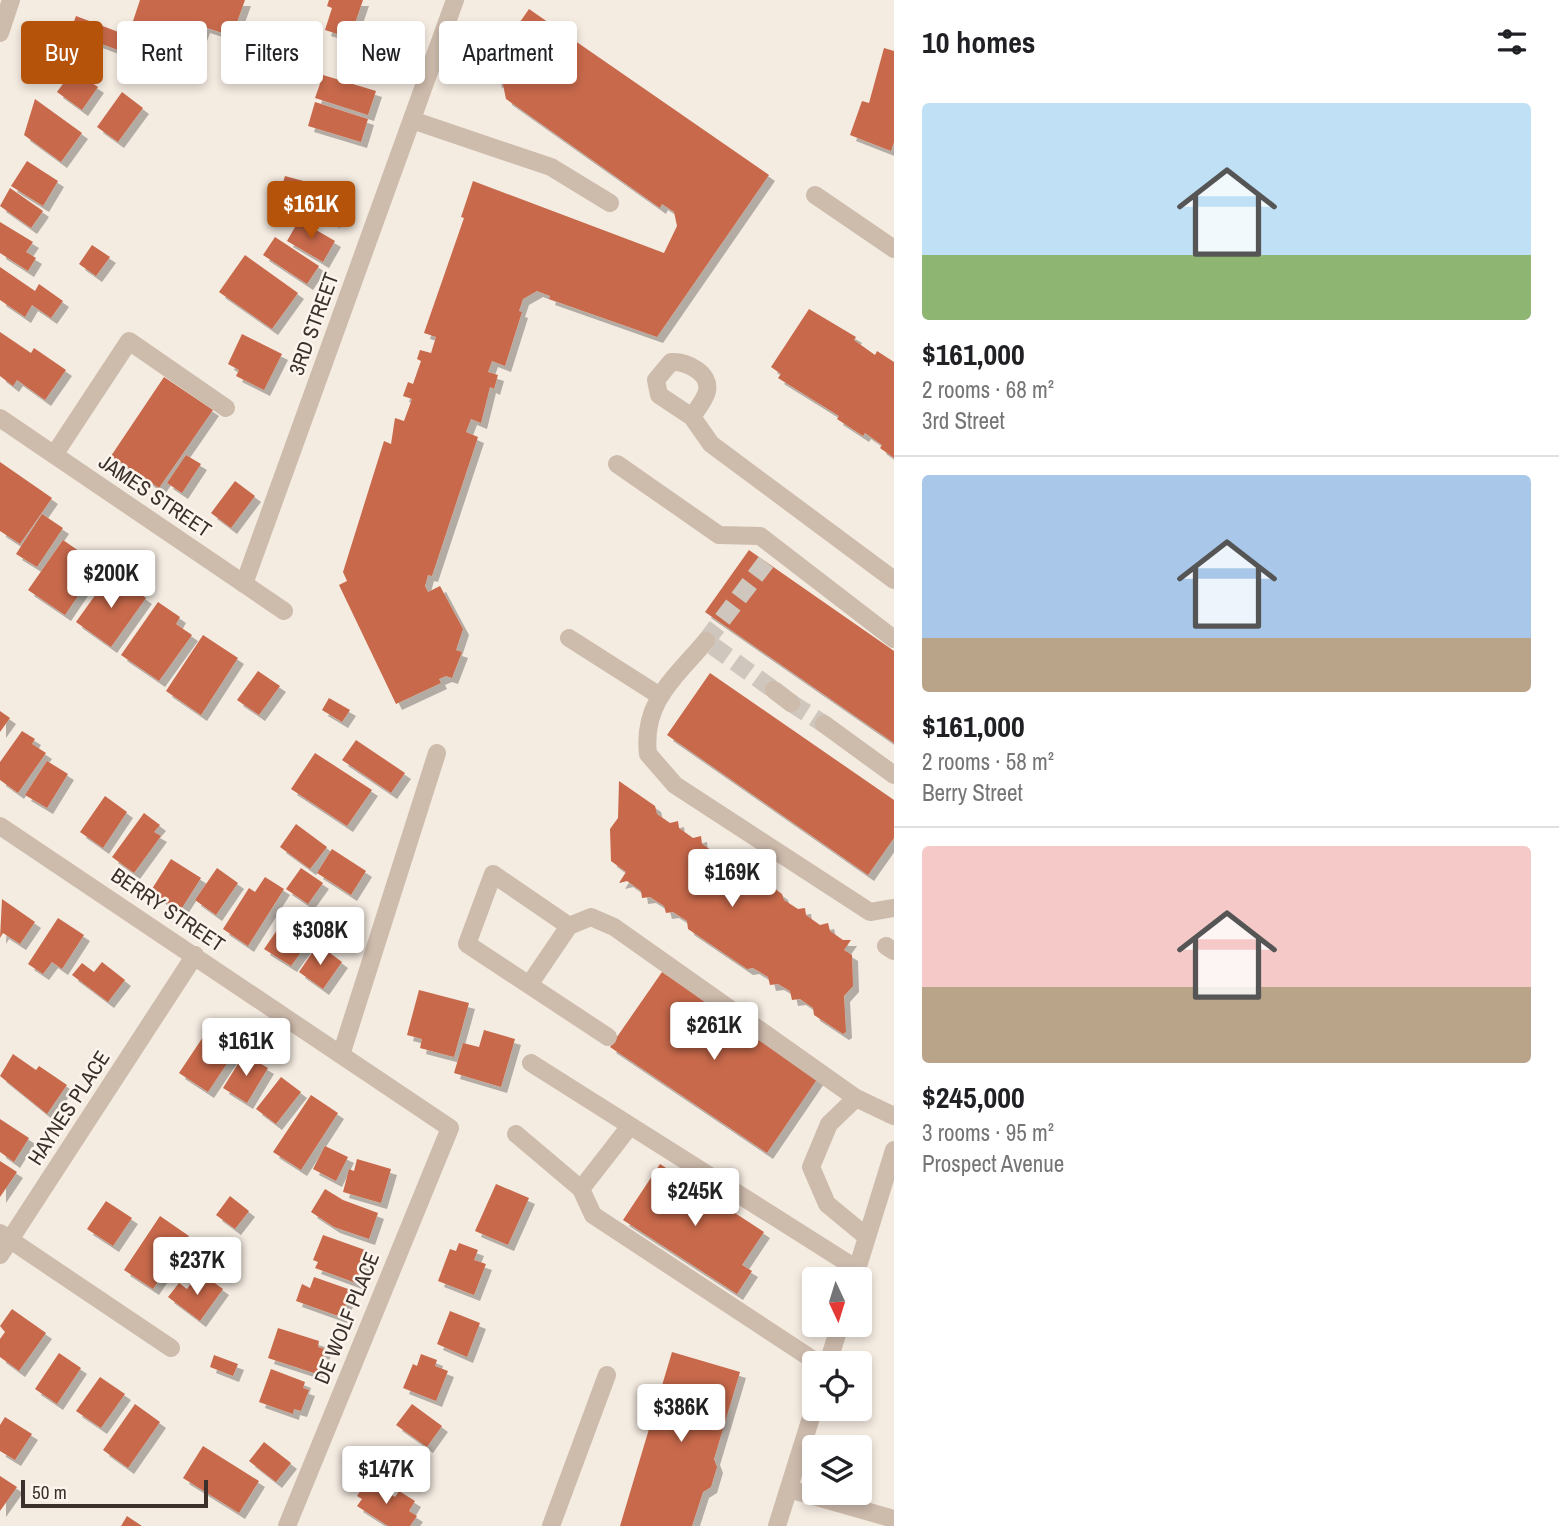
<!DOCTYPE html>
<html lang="en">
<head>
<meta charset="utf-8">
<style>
	body { margin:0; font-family:"Archivo Narrow",sans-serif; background:#f6f6f6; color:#202124; height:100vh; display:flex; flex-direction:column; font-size:26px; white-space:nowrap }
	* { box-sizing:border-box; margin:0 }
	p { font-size:23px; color:#757577 }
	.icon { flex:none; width:38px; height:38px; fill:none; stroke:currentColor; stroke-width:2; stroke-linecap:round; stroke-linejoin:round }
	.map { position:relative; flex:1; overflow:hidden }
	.side { display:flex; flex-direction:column; background:#fff; width:665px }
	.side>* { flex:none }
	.hud { position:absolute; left:21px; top:21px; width:665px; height:63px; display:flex; gap:14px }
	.needle { width:46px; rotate:176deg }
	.controls { position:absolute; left:802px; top:1267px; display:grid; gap:14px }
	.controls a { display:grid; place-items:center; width:70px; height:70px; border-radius:7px; background:#fff; box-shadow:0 4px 10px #0003; font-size:35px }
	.scale { position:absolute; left:21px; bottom:18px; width:187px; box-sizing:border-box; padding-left:7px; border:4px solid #3b302b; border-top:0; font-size:19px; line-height:24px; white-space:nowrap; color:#3b302b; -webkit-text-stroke:5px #fbf5ee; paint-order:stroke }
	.price { position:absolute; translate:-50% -60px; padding:0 16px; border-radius:7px; background:#fff; color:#222; font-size:23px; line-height:46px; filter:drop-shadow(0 2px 4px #0008) }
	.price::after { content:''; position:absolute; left:50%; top:42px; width:21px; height:16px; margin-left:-10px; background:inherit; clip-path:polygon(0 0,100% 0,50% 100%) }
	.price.active { background:#b45309; color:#fff }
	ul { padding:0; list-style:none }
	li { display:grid; align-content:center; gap:14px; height:371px; padding:0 28px }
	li+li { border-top:2px solid #e0e0e0 }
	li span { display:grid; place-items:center; height:217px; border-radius:7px; color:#555 }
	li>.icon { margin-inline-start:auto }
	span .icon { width:126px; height:126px; fill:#fffc; stroke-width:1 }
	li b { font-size:30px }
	h2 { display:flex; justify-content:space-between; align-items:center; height:84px; padding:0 28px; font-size:30px }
	.pill { padding:0 24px; border-radius:7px; background:#fff; box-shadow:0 4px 10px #0003; font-size:24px; line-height:63px }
	.pill.active { background:#b45309; color:#fff }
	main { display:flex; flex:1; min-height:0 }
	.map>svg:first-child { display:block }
	.building { fill:#c8694b; filter:url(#shadow) }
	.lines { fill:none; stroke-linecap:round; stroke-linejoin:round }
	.minor-tunnel { stroke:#cfc6bd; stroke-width:18; stroke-dasharray:18 9; stroke-linecap:butt }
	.minor { stroke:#cdbbac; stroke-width:18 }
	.labels { text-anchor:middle; stroke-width:5; stroke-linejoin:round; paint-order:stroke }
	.street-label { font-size:21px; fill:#3b302b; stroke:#fbf5ee }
</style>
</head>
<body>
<main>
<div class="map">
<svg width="894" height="1526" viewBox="0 0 894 1526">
	<defs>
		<filter id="shadow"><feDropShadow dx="6" dy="6" stdDeviation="0" flood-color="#0004"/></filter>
	</defs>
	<rect width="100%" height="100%" fill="#f4ebe1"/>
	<path class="building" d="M140,0H245L232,36L204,27L193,57L129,33Z
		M329,0H363L350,38L325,30L332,8L327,6Z
		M529,9L769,175L657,337L549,299L550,296L537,291L523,299L519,311L522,312L505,366L492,361L488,372L498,375L494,389L490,387L481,423L471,419L466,432L478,437L432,576L428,575L425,586L428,592L440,586L463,629L456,650L462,652L452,678L446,676L439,679L441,683L396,704L339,585L347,581L343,572L384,441L391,444L395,418L404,421L412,399L403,396L408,382L413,384L421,361L417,359L420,350L431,353L436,337L424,333L464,218L461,217L473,181L664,253L677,226L674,212L662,204L660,208L506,99L502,80L496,82L491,54L499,52Z
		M76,16L153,45L147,61L70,32Z
		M884,48L894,51V142L891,151L850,135L862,101L869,103Z
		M73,70L98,87L82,110L57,92Z
		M323,75L376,91L368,115L315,98Z
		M122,92L143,108L118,142L97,127Z
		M35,99L82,133L61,162L24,135Z
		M315,102L368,119L361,142L308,126Z
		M27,161L58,181L43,206L11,186Z
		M285,176L307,182L305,188L348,201L343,219L336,217L334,222L287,207L291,195L280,192Z
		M10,188L43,211L31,228L0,206Z
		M299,220L335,241L323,262L287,241Z
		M0,222L33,242L26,252L36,258L28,271L0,253Z
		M275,237L319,266L307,284L263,255Z
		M92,245L110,257L96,276L79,264Z
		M245,255L298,293L272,329L219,292Z
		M0,267L35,291L39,284L63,301L51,318L32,305L25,317L0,300Z
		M809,309L856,337L854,340L875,355L877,351L894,362V458L880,448L882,445L865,433L863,436L837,419L839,416L778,378L781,374L771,367Z
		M0,332L31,353L34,348L66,370L45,400L17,380L13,386L0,376Z
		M242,334L282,354L264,390L236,376L239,370L228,364Z
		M164,377L213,410L159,488L111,456Z
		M186,455L201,464L182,493L167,483Z
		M0,462L52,498L20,544L0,531Z
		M235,481L255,496L231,528L211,513Z
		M42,514L63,528L37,567L16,554Z
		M63,540L99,565L65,615L28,590Z
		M749,550L894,651V743L705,612Z
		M111,573L146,598L111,647L76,622Z
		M158,602L180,617L176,624L192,635L159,681L121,655Z
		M203,635L238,658L201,715L166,691Z
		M258,671L280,686L259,715L237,700Z
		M710,673L894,800V838L868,875L667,735Z
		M329,698L350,710L342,722L322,710Z
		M0,711L10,718L0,732Z
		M22,731L35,739L32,744L46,753L18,793L0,780V762Z
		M356,740L405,773L391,793L342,760Z
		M315,753L372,790L347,826L291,789Z
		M47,761L68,774L47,808L25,795Z
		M619,781L655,806L657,814L670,823L678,821L679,828L693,838L701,836L702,844L717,854L724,853L725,860L739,869L746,868L762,879L757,886L762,890L767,883L782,894L784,900L798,909L805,908L806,915L820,925L828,923L830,931L843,940H851L844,950L852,955L853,986L844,996L846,1032L843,1034L814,1015L813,1008L800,999L792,1000L790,991L778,984L770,985L768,977L753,968L747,969L688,929L687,921L673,912L666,913L664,906L650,897L642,898L641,891L627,881L619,883L626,872L611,861L610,829L618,818Z
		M105,796L127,812L103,848L80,832Z
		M144,813L160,825L154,832L161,836L134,873L112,857Z
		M296,824L327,847L310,869L280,847Z
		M332,849L366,871L351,895L317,873Z
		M171,859L201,878L180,911L150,892Z
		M217,868L238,883L216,915L195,900Z
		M301,868L323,883L308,904L286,889Z
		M265,877L284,889L248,946L223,929L249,888L255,892Z
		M2,899L35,922L20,944L3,933L0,938Z
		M58,918L84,935L62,969L52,962L43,974L28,964Z
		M282,923L309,941L291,966L264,949Z
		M318,944L342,962L323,989L299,972Z
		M102,962L125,980L108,1002L72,975L82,963L94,972Z
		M662,972L818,1078L767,1153L610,1047Z
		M419,990L469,1003L454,1057L420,1048L422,1039L407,1035Z
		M484,1030L515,1039L501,1087L454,1073L463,1043L479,1047Z
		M207,1031L236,1050L208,1092L179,1073Z
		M13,1054L36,1070L39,1066L67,1085L47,1114L0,1076Z
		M244,1054L268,1068L247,1103L223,1088Z
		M281,1077L301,1092L276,1124L256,1109Z
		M311,1095L338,1113L301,1170L273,1152Z
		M0,1119L29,1138L14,1162L0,1152Z
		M325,1146L348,1157L336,1181L313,1169Z
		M357,1159L391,1169L381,1203L343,1192L349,1169L354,1171Z
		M0,1161L17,1172L0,1197Z
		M660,1164L764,1232L742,1265L752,1271L737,1294L623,1220Z
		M496,1184L529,1198L508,1245L475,1231Z
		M325,1189L343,1200L378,1213L369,1239L334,1227L311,1212Z
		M230,1196L249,1211L235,1229L216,1215Z
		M106,1201L132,1218L113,1246L87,1229Z
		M160,1216L189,1236L153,1289L124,1270Z
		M323,1235L368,1251L356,1283L315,1268L318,1262L313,1260Z
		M459,1243L478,1250L474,1260L486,1264L474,1295L438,1281L450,1249L456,1251Z
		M205,1276L223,1289L200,1321L168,1297L179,1283L187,1289L194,1279L199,1283Z
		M314,1277L351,1290L341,1317L296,1301L302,1284L310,1288Z
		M12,1309L46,1333L19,1371L0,1357V1339L5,1332L0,1326Z
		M450,1311L480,1323L467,1357L437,1344Z
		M278,1328L319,1341L318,1347L325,1349L317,1374L268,1358Z
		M672,1352L740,1372L714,1459L717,1467L711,1487L703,1492L692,1526H620Z
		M59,1353L81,1368L57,1404L35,1389Z
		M421,1354L437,1360L435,1366L448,1371L436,1401L403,1388L413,1364L417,1366Z
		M214,1355L238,1364L233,1376L210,1367Z
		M271,1369L305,1382L303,1388L309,1390L301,1411L294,1409L293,1414L259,1402Z
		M100,1377L125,1394L101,1428L76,1411Z
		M135,1404L160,1422L128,1468L103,1450Z
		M412,1404L442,1426L427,1447L396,1425Z
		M5,1417L32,1434L15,1460L0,1451V1425Z
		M264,1442L291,1463L276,1482L249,1461Z
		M203,1446L259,1481L239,1513L183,1478Z
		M0,1476L17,1487L0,1511Z
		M368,1479L395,1497L399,1491L415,1501L409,1511L417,1516L410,1526H388L357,1506L362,1499L357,1496Z
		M127,1516L142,1526H121Z"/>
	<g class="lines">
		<path class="minor-tunnel" d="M766,562L706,641L774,690
			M791,703L824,724"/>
		<path class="minor" d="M0,33L11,0
			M412,120L551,167L610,203
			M815,195L894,249
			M692,417C697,409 705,400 707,391C711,373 686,361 671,362L656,380L659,395L692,417L711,444L894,580
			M0,418L284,611
			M54,455L129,341L226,408
			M617,464L719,535L760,536L894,639
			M244,584L455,0
			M569,638L660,696
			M706,641C675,678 642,702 648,754L675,785L870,912L894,908
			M774,690L791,703
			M824,724L894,775
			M0,826L450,1128L287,1526
			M886,946L894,951
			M529,985L569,926
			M608,1037L467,944L493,874L569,926L591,917L614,927L856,1098
			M341,1055L437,753
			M531,1063L857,1269
			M516,1134L581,1189L593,1215L818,1363
			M581,1189L630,1126
			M0,1233L171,1348
			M867,1237L827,1204L811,1167L829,1124L856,1098L894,1116
			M0,1255L195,955
			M854,1279L894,1150
			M828,1363L840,1325
			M789,1489L894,1519
			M551,1526L607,1375
			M777,1526L814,1408"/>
	</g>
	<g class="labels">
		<g class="street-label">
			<text transform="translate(314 324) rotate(-70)" y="7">3RD STREET</text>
			<text transform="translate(155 496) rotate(34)" y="7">JAMES STREET</text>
			<text transform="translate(168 910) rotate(34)" y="7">BERRY STREET</text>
			<text transform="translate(69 1108) rotate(-57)" y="7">HAYNES PLACE</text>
			<text transform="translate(347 1318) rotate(-68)" y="7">DE WOLF PLACE</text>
		</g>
	</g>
</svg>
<div class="controls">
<a><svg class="needle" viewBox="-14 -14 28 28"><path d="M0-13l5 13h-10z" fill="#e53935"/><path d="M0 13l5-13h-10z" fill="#757577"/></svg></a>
<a><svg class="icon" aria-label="locate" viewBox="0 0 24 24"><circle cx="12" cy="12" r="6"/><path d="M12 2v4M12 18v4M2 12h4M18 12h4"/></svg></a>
<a><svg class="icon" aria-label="layers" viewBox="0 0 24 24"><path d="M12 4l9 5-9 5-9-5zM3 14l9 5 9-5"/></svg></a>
</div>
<div class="scale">50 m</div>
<b class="price active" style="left:311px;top:241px">$161K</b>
<b class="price" style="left:111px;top:610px">$200K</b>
<b class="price" style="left:732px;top:909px">$169K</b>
<b class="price" style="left:320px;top:967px">$308K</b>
<b class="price" style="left:714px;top:1062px">$261K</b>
<b class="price" style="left:246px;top:1078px">$161K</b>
<b class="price" style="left:695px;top:1228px">$245K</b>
<b class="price" style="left:197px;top:1297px">$237K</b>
<b class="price" style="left:681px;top:1444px">$386K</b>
<b class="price" style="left:386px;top:1506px">$147K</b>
<div class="hud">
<a class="pill active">Buy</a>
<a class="pill">Rent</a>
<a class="pill">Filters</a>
<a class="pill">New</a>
<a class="pill">Apartment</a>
</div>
</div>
<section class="side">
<h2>10 homes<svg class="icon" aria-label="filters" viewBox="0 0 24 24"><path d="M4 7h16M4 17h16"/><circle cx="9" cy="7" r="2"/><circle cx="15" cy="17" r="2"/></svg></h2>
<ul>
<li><span style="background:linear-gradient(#bfe0f5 70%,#8fb573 0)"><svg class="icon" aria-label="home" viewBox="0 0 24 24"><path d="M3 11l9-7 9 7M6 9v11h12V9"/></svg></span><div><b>$161,000</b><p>2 rooms · 68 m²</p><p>3rd Street</p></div></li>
<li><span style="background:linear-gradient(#a9c7e8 75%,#b9a48a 0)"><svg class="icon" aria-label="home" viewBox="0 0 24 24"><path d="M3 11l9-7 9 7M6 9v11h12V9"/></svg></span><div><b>$161,000</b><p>2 rooms · 58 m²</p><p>Berry Street</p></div></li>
<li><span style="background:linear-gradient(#f6c9c9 65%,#b9a48a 0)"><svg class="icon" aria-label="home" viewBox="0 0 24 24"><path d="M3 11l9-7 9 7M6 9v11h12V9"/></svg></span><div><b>$245,000</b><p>3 rooms · 95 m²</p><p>Prospect Avenue</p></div></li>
</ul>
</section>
</main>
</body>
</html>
